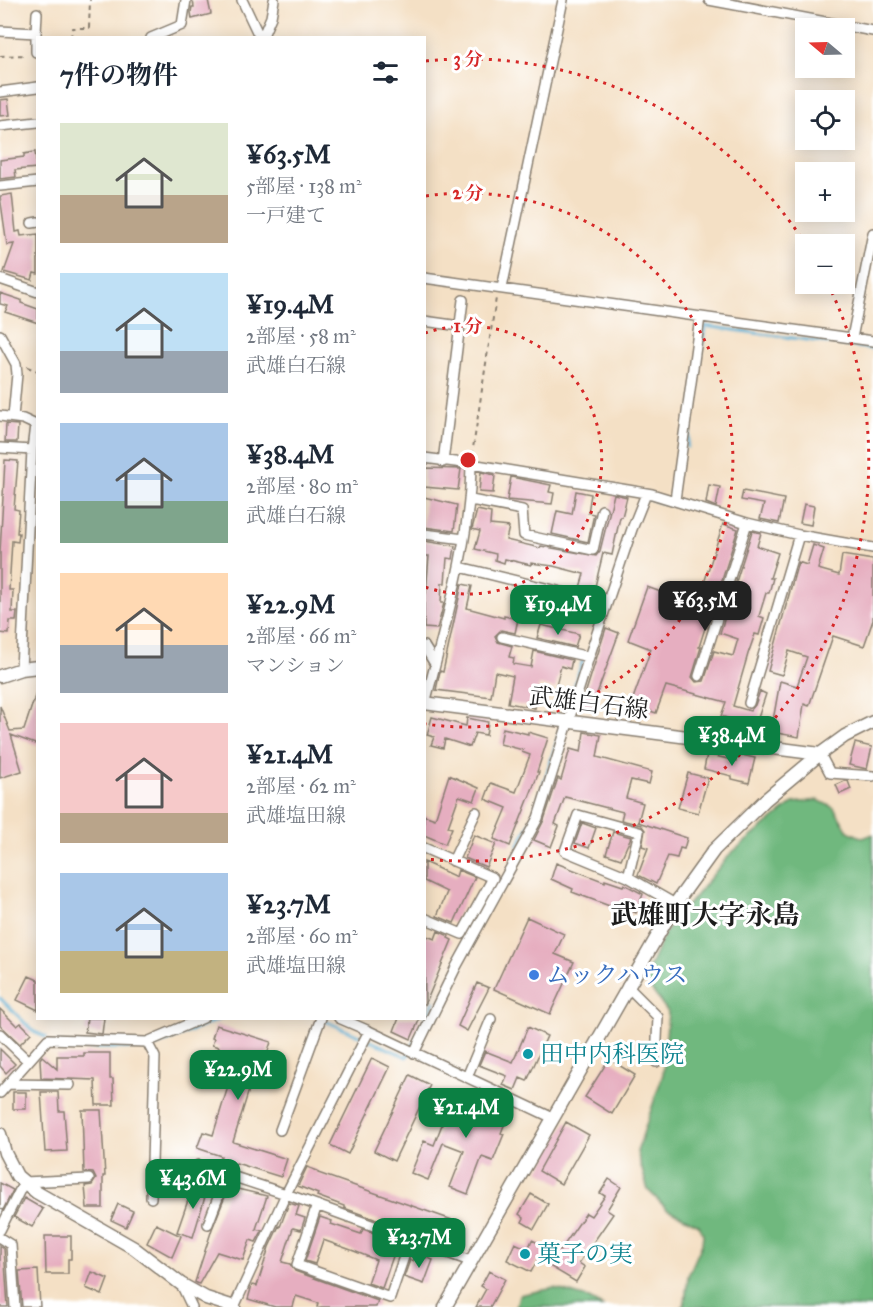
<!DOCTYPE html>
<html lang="ja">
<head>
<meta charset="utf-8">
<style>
	body { margin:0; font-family:"IM FELL Great Primer","Noto Serif JP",serif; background:#f2f2f3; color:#1f2937; height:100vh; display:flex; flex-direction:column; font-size:22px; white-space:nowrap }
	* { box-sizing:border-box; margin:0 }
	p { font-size:20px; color:#747a83 }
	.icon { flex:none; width:33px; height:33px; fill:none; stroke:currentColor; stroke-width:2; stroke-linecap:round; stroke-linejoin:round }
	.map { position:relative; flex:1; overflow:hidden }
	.details { position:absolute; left:36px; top:36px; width:390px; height:984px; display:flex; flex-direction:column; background:#fff; border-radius:0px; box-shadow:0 3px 15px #0003 }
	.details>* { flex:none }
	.needle { width:39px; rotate:289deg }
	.controls { position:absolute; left:795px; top:18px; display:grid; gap:12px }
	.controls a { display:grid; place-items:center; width:60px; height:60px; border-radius:0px; background:#fff; box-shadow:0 3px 15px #0003; font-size:30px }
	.price { position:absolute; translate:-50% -51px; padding:0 14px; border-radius:12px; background:#0b8043; color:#fff; font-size:20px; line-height:39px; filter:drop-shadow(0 2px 3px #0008) }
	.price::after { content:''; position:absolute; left:50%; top:36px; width:18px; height:14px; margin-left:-9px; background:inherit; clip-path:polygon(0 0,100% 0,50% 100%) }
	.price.on { background:#222; color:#fff }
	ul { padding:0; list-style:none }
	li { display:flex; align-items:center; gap:18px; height:150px; padding:0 24px }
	li span { display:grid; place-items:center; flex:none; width:168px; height:120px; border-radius:0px; color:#555 }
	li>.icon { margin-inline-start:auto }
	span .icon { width:72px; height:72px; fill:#fffc; stroke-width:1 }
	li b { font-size:26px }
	h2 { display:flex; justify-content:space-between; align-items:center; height:72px; padding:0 24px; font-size:26px }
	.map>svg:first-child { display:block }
	.forest { fill:#70b87e; stroke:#466a4d; stroke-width:1.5 }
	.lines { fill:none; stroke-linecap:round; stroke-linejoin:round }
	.stream { stroke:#57afd4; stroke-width:3 }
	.building { fill:#e6aec0 }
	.street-casing { stroke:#887e70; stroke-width:12 }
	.secondary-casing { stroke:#887e70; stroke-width:15 }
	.path { stroke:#887e70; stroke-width:2; stroke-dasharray:4.5 4.5; stroke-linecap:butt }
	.street { stroke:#fff; stroke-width:9 }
	.secondary { stroke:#fff; stroke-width:12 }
	.ring { fill:none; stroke:#d62828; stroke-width:3; stroke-dasharray:3 6 }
	.shop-dot { fill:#3f7fe0; stroke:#fff; stroke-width:2 }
	.culture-dot { fill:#0f9aa8; stroke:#fff; stroke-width:2 }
	.labels { text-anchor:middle; stroke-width:6; stroke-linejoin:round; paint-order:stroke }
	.street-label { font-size:24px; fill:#1c1c1c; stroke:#fff }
	.shop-label { font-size:24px; fill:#366cbe; stroke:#fff; text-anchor:start }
	.culture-label { font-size:24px; fill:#0d838f; stroke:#fff; text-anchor:start }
	.quarter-label { font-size:27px; font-weight:bold; fill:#1c1c1c; stroke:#fff }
	.centre { fill:#d62828; stroke:#fff; stroke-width:3 }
	.ring-label { font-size:18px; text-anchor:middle; font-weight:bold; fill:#d62828; stroke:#fff; stroke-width:6; stroke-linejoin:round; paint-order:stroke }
</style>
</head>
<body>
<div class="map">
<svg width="873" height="1307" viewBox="0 0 873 1307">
	<rect width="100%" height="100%" fill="#fff"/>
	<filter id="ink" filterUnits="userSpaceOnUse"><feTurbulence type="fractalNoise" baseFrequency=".0167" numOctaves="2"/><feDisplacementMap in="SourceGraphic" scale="12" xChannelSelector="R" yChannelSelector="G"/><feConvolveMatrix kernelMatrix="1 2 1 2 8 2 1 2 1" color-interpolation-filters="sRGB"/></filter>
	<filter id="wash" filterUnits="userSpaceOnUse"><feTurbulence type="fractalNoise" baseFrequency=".008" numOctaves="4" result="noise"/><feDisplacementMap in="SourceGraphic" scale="24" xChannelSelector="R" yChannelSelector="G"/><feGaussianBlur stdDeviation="1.35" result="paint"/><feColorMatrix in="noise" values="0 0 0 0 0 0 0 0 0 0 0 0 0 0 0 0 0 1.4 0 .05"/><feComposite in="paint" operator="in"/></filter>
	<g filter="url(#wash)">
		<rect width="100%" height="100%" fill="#f4e0c5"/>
		<path class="forest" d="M818,800L834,808L848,831L863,838L873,834V1307H681L685,1302L688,1276L702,1244L703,1234L699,1225L667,1209L648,1190L637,1152L663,1074L668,1012L647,984L646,975L665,933L730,854L793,803Z
			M554,1288L587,1298L604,1307H516L519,1295Z"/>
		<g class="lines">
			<path class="stream" d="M687,447L705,326L873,349
				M646,498L677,506
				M564,716L583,660
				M518,846L533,818L562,725
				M0,998L34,1032L46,1037
				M323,1020L407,1057L434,1002
				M58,1043L88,1048H146
				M153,1047L222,1018"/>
		</g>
		<g id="blocks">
			<path class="building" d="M193,0H208L211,14L192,19L191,12L192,7H194Z
				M8,99L10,115L0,116V100Z
				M35,152L37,168L15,170L16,177L0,179V160L24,157V154Z
				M12,194L16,232L20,231L21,236L38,234V274L34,273L32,280L4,272L14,244L7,245L0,196Z
				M0,293L21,300V303L38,309V323L5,312L8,306L0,304Z
				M6,424L18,425L17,442H5Z
				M5,460L18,461L14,509L19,510L17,533H19L18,542L12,541L9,590H13L12,612H17L16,621H10L9,634L0,633V552Z
				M424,468L461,469L458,490L424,487Z
				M481,472L495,475L493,493L479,492Z
				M511,477L551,485L549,492L554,493L552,504L507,500Z
				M709,485L720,487L716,507L706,503Z
				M576,491L591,494L588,513L594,514L588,542L552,534L557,511L572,514Z
				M743,491L784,499L779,523L760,519L764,504L741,500Z
				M614,494L627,497L622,517H620L612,555L603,553L593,595L579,591L584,574L553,566L531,563V565L505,559L504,563L495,560L496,554L475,549L480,531L472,529L477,510L491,513L490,525L509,527L506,540L540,548L541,546L596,556L600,551Z
				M424,497L457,505L454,531L424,527Z
				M804,504L814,506L811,525L800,523Z
				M723,524L738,529L707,628H705L699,647H701L692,677L696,682L704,681L714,651L733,656L738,639L720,633L752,531L761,533L757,546L778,553L770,578H773L769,593H766L759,616L764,618L759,635L755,634L748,654L733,706L750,711L755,705L760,691L766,694L755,727L721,716L726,702L666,686L656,713L631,704L651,649L628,640L647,587L697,605Z
				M424,541L455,546L453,559L447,558L445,583H442L441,603H444L437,629L424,628V593H426L429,556H424Z
				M813,545L824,549L818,569L839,575L842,555L873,560V620L864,646L833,636L809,706L804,704L799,737L771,732L780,681L797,686L807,657L789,651L782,675L768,671L798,562L807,565Z
				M462,584L472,586L467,608L504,618V616L518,619L515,633L501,630L495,636L498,642L512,646L509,657L514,658L513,664L531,667L534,651L572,660L570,669L561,666L555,689L539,685L535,708L508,703L513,676L495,672L491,697L436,690L440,671L443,672Z
				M541,625L579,634L575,647L537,638Z
				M606,628L619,633L592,707L582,704Z
				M36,693H38V745L11,735L22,771L0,778V706L10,731L24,730Z
				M432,717L466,726L467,718L488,722L486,735L475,733L470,747L445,739L443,748L431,745L434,737L427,735Z
				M503,728L528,734V732L548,738L537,772H539L510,846L494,839L507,808L485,799L491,783L516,792L530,755L522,752L523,750L500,744Z
				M584,732L601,735L597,757L652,772L649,784L631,780L626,798L643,803L638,822L687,838L684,849L680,848L677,858L668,856L656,884L638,875L648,848L642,846L645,830L641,825L621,820L623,812L565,797L555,824L559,826L551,847L534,840L544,820L558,778L561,780L570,749L581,752Z
				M855,743L872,747L867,769L849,765Z
				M707,754L736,761L737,754L755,758L749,783L732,779V776L704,769Z
				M688,773L708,778L698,813L678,808Z
				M449,775L479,788L474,801L459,796L448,827L452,828L445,844L424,835V815L435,819Z
				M845,781H848L851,789L840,794L836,785Z
				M582,823L596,828L589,848L575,843Z
				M613,832L631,837L621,859L606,854Z
				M474,835L496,844L486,867L465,858Z
				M424,862L456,877L458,870L475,877L454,923L437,916L447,892L424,881Z
				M556,863L605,882V880L623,886L624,884L643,894L636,913L632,911L631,914L572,892L573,889L551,879Z
				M527,917L564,934L555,954L574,962L550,1014L494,989Z
				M438,931L449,936L448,938L452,940L425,1005L424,935L435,939Z
				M29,976L38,980V1010L17,1000Z
				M477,983L489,988L467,1031L458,1026Z
				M0,1009L17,1026L21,1023L31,1033L20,1044L0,1025Z
				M87,1018H104L102,1034L85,1032Z
				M399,1018H420L411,1039L394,1031Z
				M216,1025L271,1042L265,1060L259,1057L233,1142L287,1159L281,1177L236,1163L234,1169L219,1164L221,1156L197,1148L203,1132L213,1135L231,1077L212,1072L219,1047L212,1045L214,1039L212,1038Z
				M528,1027L547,1036L527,1081L520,1078L515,1090L503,1085L507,1076L479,1065L485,1051L513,1062Z
				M0,1049L15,1064L6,1073L0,1066Z
				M84,1053H110V1079H113L114,1105H96L95,1080L41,1078L40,1059L42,1056L57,1069V1056H84Z
				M372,1058L390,1067L348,1154L330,1145Z
				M609,1059L635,1075L612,1114L585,1097Z
				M410,1075L430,1085L394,1161L374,1151Z
				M13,1092H26V1109H13Z
				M41,1092H58L59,1111H64L67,1151L45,1152Z
				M454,1094L485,1107L489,1099L511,1108L501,1133L504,1134L493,1161L482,1157L468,1194L450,1187L464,1151L443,1143L428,1180L411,1173L424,1141L434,1145Z
				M82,1110H101L105,1176H103V1208H87L85,1186L92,1185L96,1179L93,1173L84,1172Z
				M566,1122L589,1135L561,1184L539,1171Z
				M307,1167L318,1171V1173L455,1221L446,1245L344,1208V1206L317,1196L318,1194L298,1186Z
				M609,1179L621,1187L607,1210L613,1214L579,1263L585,1267L576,1282L538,1259L531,1272L507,1260L515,1243L528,1249L532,1240L549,1248L550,1245L560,1251L586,1213L591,1216L605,1196L600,1193Z
				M0,1183L13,1190L3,1210L0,1208Z
				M194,1183L208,1187L193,1237L177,1232Z
				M229,1187L267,1196L256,1229L262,1231L256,1242L250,1240L243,1260L217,1252L199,1284L195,1282L212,1229Z
				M531,1194L548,1204L534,1229L522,1222L524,1218L519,1214Z
				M24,1198L43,1209L32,1227L14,1217Z
				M289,1203L299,1206L296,1215L305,1218L301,1230L293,1228L282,1262L290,1264L295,1271L378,1301L376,1307H317L318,1303L296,1296L293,1307H275L248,1299L252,1285L257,1286L269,1247L279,1226L280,1227Z
				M118,1204L133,1211L126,1227L111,1220Z
				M320,1217L332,1221L331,1224L361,1234L363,1229L398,1242L382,1288L368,1283L376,1260L354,1251L323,1240L315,1264L305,1261Z
				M156,1224L181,1236L172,1257L147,1243Z
				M45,1236H71V1259H68V1274H46Z
				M0,1246L4,1249L8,1307H0Z
				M416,1254L433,1260L424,1284L404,1277L410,1260L413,1261Z
				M38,1270L40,1307H22L19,1271Z
				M489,1271L505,1279L490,1307H476L486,1289L481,1286Z
				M92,1272L108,1279L102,1295L86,1288Z"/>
		</g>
	</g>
	<g filter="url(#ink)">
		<use href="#blocks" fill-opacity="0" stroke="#887e70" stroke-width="1.5"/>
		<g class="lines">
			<g class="street-casing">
				<path id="street" d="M242,0L260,38
					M709,0L873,31
					M0,31L36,33L37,13
					M151,38L182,25L186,0
					M262,38L271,17L274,0
					M36,52V33
					M0,92L38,87
					M0,126L38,122
					M0,186L38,182
					M32,223L38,222
					M424,278L873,341
					M0,279L38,292
					M502,288L563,0
					M424,321L460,326
					M0,335L16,364L17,374L13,417
					M852,338L873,233
					M0,416L23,419L38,426
					M0,448L32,450
					M424,458L471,464L652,494L747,523L799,535L873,548
					M443,462L463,300
					M471,500L522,510L524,535L593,550L602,510
					M675,500L700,317
					M424,534L464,539
					M460,567L574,595
					M502,637L589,657
					M424,646L435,664
					M21,669L32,450L35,425
					M699,676L747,523
					M749,703L799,535
					M425,704C445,624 470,546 471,464
					M820,754L830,773L873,776
					M424,848L493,878L462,934L424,918
					M453,861L476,812
					M628,877L639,832L578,815L565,851L628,877L675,904
					M627,986L658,1017L656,1062
					M339,1018L369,1031
					M0,1034L28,1061
					M147,1042L155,1057L151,1198
					M414,1053L456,967L538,818L589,657L632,529L646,494
					M467,1077L491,1019
					M8,1084L70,1085
					M0,1093L48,1039L147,1042L203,1018
					M280,1130L321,1018
					M198,1165L286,1194L470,1261
					M317,1205L297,1265L390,1298L410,1239
					M208,1224L227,1174
					M0,1230L24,1182L89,1179
					M0,1238L11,1245L15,1307
					M181,1284L192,1307
					M234,1307L286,1194L369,1031L553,1118"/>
			</g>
			<g class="secondary-casing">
				<path id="secondary" d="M0,676L21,669L38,667
					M424,703L820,754
					M0,1134L5,1153L17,1176L36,1192L134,1248L181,1284L206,1298L234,1307
					M445,1307L678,900L714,850L765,800L820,754L845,736L873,722"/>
			</g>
			<path class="path" d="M71,38L72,28H89L90,0
				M0,56L27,55
				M27,367L38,371
				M472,455L496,298"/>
			<use href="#street" class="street"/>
			<use href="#secondary" class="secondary"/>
		</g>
	</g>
	<g class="ring">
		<path d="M425 333A134 134 0 1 1 425 587"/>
		<path d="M426 196A267 267 0 1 1 426 724"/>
		<path d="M426 61A401 401 0 0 1 804 242M828 284A401 401 0 0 1 426 859"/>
	</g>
	<circle class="shop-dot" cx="534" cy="975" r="6"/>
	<g class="culture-dot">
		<circle cx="528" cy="1054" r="6"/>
		<circle cx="525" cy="1254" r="6"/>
	</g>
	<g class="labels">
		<g class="street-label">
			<text transform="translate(589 703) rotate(7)" y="8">武雄白石線</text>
		</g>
		<g class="shop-label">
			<text x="546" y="983">ムックハウス</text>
		</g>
		<g class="culture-label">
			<text x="540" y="1062">田中内科医院</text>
			<text x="537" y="1262">菓子の実</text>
		</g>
		<g class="quarter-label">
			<text x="705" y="924">武雄町大字永島</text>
		</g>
	</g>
	<circle cx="468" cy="460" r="9" class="centre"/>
	<g class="ring-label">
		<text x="468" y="65">3 分</text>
		<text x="468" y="199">2 分</text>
		<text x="468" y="332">1 分</text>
	</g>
</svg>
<div class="controls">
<a><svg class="needle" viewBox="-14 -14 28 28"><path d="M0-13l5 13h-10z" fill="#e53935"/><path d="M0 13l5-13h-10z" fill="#747a83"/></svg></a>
<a><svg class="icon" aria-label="locate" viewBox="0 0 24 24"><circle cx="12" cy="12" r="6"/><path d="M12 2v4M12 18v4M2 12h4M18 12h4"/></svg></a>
<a>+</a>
<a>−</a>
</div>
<b class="price on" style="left:705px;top:632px">¥63.5M</b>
<b class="price" style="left:558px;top:636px">¥19.4M</b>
<b class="price" style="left:732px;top:767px">¥38.4M</b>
<b class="price" style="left:238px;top:1101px">¥22.9M</b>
<b class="price" style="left:466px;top:1139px">¥21.4M</b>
<b class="price" style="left:193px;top:1210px">¥43.6M</b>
<b class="price" style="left:419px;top:1269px">¥23.7M</b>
<section class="details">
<h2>7件の物件<svg class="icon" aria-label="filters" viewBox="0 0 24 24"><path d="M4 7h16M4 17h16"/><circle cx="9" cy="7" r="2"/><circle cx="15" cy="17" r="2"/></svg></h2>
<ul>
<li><span style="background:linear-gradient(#dfe7d0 60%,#b9a48a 0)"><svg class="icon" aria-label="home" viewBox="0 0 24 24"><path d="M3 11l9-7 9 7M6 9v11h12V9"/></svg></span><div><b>¥63.5M</b><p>5部屋 · 138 m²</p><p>一戸建て</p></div></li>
<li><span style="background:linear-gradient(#bfe0f5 65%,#9aa5b1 0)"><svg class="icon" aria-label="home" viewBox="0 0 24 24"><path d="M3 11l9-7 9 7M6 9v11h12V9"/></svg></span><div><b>¥19.4M</b><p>2部屋 · 58 m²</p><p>武雄白石線</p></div></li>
<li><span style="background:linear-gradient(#a9c7e8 65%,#7fa58c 0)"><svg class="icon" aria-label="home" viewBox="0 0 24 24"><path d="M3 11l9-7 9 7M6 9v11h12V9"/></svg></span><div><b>¥38.4M</b><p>2部屋 · 80 m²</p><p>武雄白石線</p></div></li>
<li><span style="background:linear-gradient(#ffd9b3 60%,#9aa5b1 0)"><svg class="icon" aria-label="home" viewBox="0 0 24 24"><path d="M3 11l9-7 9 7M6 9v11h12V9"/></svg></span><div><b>¥22.9M</b><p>2部屋 · 66 m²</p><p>マンション</p></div></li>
<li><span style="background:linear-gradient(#f6c9c9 75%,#b9a48a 0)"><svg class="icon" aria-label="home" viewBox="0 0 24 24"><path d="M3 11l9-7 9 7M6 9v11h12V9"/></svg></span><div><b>¥21.4M</b><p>2部屋 · 62 m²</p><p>武雄塩田線</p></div></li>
<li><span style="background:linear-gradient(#a9c7e8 65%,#c2b280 0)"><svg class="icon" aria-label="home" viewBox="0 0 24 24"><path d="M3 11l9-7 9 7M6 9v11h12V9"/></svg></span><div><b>¥23.7M</b><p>2部屋 · 60 m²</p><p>武雄塩田線</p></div></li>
</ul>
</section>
</div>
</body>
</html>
